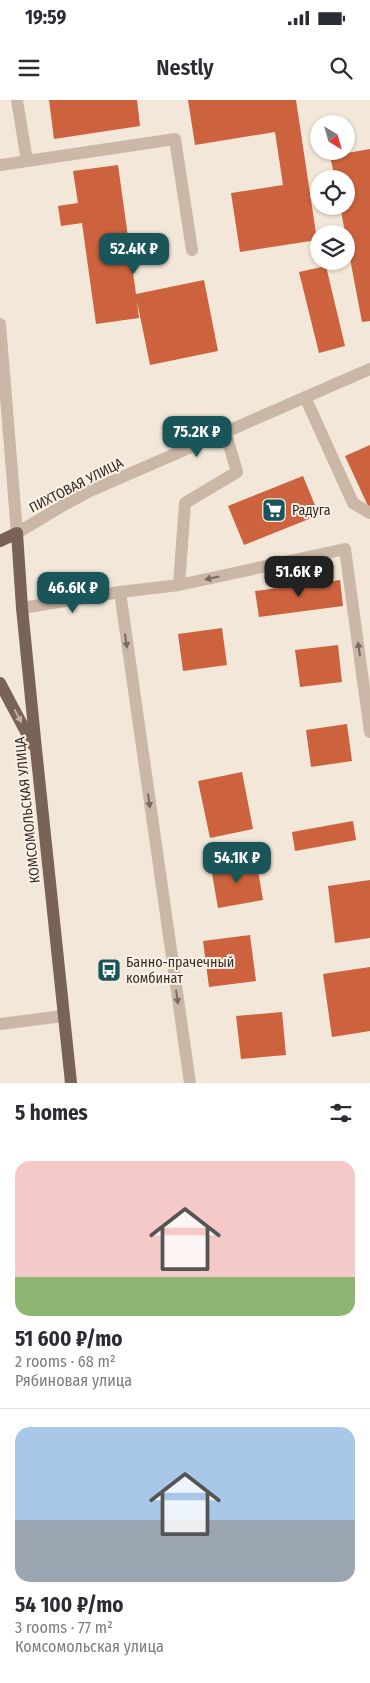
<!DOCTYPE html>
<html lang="en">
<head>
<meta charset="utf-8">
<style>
	body { margin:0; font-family:"Fira Sans Condensed",sans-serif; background:#f7f7f7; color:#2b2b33; height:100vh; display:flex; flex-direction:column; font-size:19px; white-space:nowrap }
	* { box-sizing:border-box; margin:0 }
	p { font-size:16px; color:#7c7c81 }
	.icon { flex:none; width:28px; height:28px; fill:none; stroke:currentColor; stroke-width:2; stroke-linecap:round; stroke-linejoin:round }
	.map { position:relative; height:983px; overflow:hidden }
	.panel { display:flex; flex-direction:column; background:#fff; flex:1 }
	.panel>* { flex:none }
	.needle { width:32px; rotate:143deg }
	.tools { position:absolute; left:310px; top:15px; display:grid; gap:10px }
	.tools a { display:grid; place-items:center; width:45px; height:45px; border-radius:50%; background:#fff; box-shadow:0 1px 4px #0004; font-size:25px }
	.price { position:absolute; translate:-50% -42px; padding:0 11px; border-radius:10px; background:#1a555a; color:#fff; font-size:16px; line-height:32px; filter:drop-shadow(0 1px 2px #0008) }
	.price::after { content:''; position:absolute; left:50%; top:30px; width:15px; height:11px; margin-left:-8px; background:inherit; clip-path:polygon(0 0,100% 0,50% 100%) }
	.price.active { background:#222; color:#fff }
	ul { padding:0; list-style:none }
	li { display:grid; align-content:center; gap:10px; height:265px; padding:0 15px }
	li+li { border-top:1px solid #e1e1e2 }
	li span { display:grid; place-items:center; height:155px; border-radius:15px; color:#555 }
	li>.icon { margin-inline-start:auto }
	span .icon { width:90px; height:90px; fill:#fffc; stroke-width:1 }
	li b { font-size:21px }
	h2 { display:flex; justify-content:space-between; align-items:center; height:60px; padding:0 15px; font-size:21px }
	.status { display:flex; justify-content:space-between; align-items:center; height:35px; padding:0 25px; background:#fff; direction:ltr }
	.status svg { height:14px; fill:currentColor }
	header { display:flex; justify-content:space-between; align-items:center; height:65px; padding:0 15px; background:#fff; font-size:22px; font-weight:600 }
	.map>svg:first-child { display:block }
	.building { fill:#cc623e }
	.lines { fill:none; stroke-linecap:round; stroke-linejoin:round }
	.minor { stroke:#cbb7a5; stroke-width:12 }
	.major { stroke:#796357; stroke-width:12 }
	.oneway { fill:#7a6b60 }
	.oneway2 { fill:#c0b1a6 }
	.labels { text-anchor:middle; stroke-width:4; stroke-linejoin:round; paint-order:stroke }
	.street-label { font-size:14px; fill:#372c27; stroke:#faf1e6 }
	.poi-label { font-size:14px; fill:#372c27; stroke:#faf1e6; text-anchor:start }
</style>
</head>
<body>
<div class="status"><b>19:59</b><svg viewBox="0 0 49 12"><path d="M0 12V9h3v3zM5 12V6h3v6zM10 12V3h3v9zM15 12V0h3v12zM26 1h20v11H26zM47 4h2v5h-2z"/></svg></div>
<header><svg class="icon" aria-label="menu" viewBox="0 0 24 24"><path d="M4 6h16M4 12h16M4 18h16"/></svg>Nestly<svg class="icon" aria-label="search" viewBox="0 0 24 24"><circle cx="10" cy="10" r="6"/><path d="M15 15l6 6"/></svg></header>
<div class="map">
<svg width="370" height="983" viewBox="0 0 370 983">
	<rect width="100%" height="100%" fill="#f3e7d9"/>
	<path class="building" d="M49,0H137L140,26L54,39Z
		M188,0H296L317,140L240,152L231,93L283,85L275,32L195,45Z
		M370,49V221L362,222L340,106H346V79H335L330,56Z
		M118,65L136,194L204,180L218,251L150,265L137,201L139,218L96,224L82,123L61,126L58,106L78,103L73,71Z
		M326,166L345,246L319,253L299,172Z
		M370,345V406H368L345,356Z
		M303,376L319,415L244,445L228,406Z
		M340,480L343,506L259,517L255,491Z
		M222,528L227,565L183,571L178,534Z
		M338,545L342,582L300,587L295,550Z
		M347,624L352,661L311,667L306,630Z
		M242,672L253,729L210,738L198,681Z
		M353,721L356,740L295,751L292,732Z
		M256,759L263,800L218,808L211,768Z
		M370,780V838L335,843L328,786Z
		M250,835L256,881L209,887L203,841Z
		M370,867V931L332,937L323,874Z
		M282,912L286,955L241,959L236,916Z"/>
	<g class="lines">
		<path class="minor" d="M17,0L27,61
			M0,65L175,39L192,150
			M0,224L17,433L62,406L90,391L370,269
			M305,297L353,403L370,413
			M179,485L185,403L237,372L225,331
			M120,492L190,983
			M22,508L120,492L179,485L345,449L370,632
			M0,924L63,916"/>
		<path class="major" d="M0,441L17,433L22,508L36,649L71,983
			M0,583L33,645"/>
	</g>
	<defs><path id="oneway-solid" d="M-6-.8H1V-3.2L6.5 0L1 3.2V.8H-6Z" transform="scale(1.25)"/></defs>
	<g class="oneway">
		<use href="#oneway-solid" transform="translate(212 478) rotate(168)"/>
		<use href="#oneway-solid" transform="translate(126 541) rotate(82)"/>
		<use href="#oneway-solid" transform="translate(359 549) rotate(-98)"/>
		<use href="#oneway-solid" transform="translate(149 701) rotate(82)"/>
		<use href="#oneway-solid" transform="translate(177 897) rotate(82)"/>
	</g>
	<use class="oneway2" href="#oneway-solid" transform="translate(18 616) rotate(62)"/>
	<defs>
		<g id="supermarket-square" transform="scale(1.25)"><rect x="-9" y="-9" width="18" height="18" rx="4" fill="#1a555a" stroke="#faf1e6"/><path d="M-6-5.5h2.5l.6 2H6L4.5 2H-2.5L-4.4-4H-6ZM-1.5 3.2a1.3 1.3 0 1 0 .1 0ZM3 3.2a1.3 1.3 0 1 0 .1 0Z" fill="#fff"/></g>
		<g id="bus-square" transform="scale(1.25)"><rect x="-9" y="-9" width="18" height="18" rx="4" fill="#1a555a" stroke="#faf1e6"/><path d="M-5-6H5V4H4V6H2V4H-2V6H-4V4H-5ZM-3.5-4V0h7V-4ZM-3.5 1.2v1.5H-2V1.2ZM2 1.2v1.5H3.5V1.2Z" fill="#fff"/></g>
	</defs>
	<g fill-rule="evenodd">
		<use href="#supermarket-square" x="274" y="410"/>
		<use href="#bus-square" x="109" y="870"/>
	</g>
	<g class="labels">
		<g class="street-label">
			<text transform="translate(76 385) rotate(-27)" y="5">ПИХТОВАЯ УЛИЦА</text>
			<text transform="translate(27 710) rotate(-96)" y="5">КОМСОМОЛЬСКАЯ УЛИЦА</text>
		</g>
		<g class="poi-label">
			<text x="292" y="415">Радуга</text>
			<text x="126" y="867">Банно-прачечный<tspan x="126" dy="16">комбинат</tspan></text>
		</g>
	</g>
</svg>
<div class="tools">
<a><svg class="needle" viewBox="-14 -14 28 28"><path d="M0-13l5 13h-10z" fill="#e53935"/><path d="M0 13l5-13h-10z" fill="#7c7c81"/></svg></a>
<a><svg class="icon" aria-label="locate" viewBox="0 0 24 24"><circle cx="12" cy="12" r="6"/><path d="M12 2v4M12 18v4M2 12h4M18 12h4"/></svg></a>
<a><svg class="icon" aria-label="layers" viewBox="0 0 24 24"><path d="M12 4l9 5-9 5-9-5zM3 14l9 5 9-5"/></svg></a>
</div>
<b class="price" style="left:134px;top:175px">52.4K ₽</b>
<b class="price" style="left:197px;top:358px">75.2K ₽</b>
<b class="price active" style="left:299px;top:498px">51.6K ₽</b>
<b class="price" style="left:73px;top:514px">46.6K ₽</b>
<b class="price" style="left:237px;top:784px">54.1K ₽</b>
</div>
<section class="panel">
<h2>5 homes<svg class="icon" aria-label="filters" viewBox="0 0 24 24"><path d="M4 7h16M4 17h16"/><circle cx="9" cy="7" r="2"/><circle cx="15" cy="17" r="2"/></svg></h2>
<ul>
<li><span style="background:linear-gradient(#f6c9c9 75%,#8fb573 0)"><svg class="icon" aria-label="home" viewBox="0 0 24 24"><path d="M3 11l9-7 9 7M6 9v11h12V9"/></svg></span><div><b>51 600 ₽/mo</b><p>2 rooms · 68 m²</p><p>Рябиновая улица</p></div></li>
<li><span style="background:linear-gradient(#a9c7e8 60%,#9aa5b1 0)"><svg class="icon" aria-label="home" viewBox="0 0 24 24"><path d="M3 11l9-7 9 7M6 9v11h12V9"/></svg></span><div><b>54 100 ₽/mo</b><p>3 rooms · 77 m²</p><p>Комсомольская улица</p></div></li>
</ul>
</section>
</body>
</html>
